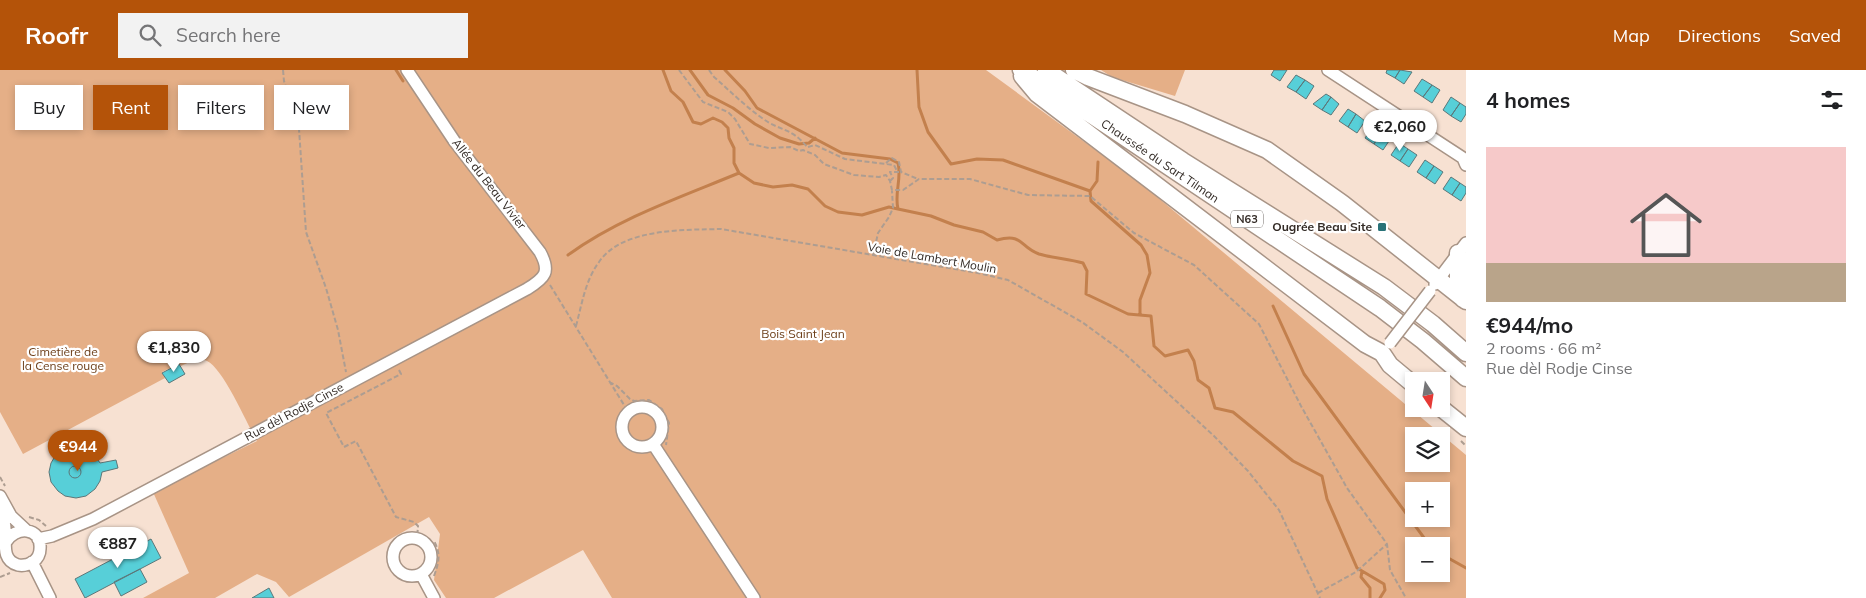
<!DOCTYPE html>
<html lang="en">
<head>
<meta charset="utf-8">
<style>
	body { margin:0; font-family:Mulish,sans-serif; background:#f2f2f2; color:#202124; height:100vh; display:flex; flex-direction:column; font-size:19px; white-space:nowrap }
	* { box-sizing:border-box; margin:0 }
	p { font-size:16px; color:#757577 }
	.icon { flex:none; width:28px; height:28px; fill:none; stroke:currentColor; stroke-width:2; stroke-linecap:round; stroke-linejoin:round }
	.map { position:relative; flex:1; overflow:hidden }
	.side { display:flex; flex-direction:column; background:#fff; width:400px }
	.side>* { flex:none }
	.banner { position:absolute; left:15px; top:15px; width:475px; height:45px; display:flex; gap:10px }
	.needle { width:32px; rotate:168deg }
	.buttons { position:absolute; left:1405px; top:302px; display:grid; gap:10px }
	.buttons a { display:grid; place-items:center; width:45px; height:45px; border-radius:0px; background:#fff; box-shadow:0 2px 8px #0003; font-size:25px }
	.price { position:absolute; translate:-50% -42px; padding:0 11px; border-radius:18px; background:#fff; color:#222; font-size:16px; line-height:32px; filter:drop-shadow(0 1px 2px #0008) }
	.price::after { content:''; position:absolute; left:50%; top:30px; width:15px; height:11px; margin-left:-8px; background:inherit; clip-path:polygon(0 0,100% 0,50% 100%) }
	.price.selected { background:#b45309; color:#fff }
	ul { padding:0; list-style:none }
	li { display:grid; align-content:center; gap:10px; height:265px; padding:0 20px }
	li+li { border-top:1px solid #e0e0e0 }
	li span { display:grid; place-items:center; height:155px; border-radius:0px; color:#555 }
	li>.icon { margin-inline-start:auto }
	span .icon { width:90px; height:90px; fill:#fffc; stroke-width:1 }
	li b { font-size:21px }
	h2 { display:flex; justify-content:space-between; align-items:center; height:60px; padding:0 20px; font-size:21px }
	.chip { padding:0 18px; border-radius:0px; background:#fff; box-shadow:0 2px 8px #0003; font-size:18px; line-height:45px }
	.chip.selected { background:#b45309; color:#fff }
	header { display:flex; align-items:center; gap:30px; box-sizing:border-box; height:70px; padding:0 25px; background:#b45309; color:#fff }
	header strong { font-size:24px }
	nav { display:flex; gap:28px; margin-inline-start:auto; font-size:18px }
	.search { width:350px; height:45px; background:#f2f2f2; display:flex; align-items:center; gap:12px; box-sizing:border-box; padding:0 18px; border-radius:0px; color:#757577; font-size:19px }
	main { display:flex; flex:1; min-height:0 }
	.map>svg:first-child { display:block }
	.green { fill:#e5af87; fill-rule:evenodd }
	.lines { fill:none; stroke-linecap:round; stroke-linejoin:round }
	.stream { stroke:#c3804d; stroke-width:3 }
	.building { fill:#57cfd8; stroke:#5c7779 }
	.minor-casing { stroke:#a89486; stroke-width:14 }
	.highway-casing { stroke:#a89486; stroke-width:19 }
	.path { stroke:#ad9d91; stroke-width:2; stroke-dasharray:5 2.5; stroke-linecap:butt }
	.minor { stroke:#fff; stroke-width:11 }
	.highway { stroke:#fff; stroke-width:16 }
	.minor-bridge-casing { stroke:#a89486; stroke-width:14; stroke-linecap:butt }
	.minor-bridge { stroke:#fff; stroke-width:11 }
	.poi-dot { fill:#287278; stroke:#fff; stroke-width:2 }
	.labels { text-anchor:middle; stroke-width:4.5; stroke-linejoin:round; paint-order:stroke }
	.shield { fill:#fff; stroke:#706b67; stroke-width:1 }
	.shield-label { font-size:11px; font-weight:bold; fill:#332b26 }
	.street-label { font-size:12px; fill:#332b26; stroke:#fff }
	.poi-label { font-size:12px; font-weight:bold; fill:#332b26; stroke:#fff; text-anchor:end }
	.park-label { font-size:12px; fill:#6c3e18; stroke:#fff }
</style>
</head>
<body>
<header>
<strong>Roofr</strong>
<div class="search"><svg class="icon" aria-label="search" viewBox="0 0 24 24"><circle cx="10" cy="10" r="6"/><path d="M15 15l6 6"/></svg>Search here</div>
<nav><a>Map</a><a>Directions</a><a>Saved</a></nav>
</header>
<main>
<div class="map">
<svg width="1466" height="528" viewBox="0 0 1466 528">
	<rect width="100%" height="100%" fill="#f7e1d2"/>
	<path class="green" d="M0,0H986L1138,111L1466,385V528H612L583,480L494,528H446L434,510L440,464L429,447L289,527L276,512L257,504L215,528H143L189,503L153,422L257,371C247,354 223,298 207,291C198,287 190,292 181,296L179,294L162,302L165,308L23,384L0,342ZM1414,366H1441V394H1414ZM1414,421H1441V449H1414ZM1414,476H1441V504H1414Z
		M1101,0H1185L1175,26L1112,7Z"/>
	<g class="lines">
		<path class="stream" d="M396,0L403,11
			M663,0L671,21L683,32L693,52L701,54L713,48L722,52L728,58L729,68L734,78V93L739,103L754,113L773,117L792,115L808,119L825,136L838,142L862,145L889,137L898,139L931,146L954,155L983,162L997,170C1024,163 1019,177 1039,184C1053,188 1069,189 1083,193L1087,201L1086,224L1128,244L1151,246L1154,276L1165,286L1188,280L1194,291L1198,310L1209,318L1215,338L1233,342L1293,391L1322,406L1327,429L1357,498L1384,514L1385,520L1380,528
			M690,0L708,25L733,38L755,54L780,68L799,74L809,73L815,68
			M725,0L745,21L757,38L842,83L890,89L898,93C902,109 894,123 898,139
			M917,0L919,37L928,62L951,94L977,89L1003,90L1090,121
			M1098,92L1097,111L1090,121L1091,131L1141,175L1147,185L1150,203L1140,230V244
			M568,185C619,148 681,127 739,103
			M1273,236L1304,304L1430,476
			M1441,484L1466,498
			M1362,501L1361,507L1370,518V528"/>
	</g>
	<path class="building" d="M1274,0H1287L1280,11L1271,5Z
		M1387,0H1400L1395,8L1386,3Z
		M1400,0L1412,2L1404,14L1395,8Z
		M1296,5L1305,10L1296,22L1287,17Z
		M1422,9L1432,15L1423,27L1414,21Z
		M1305,10L1314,16L1306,29L1296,22Z
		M1432,15L1440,20L1432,33L1423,27Z
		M1326,24L1331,27L1322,40L1313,34Z
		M1331,27L1339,34L1331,45L1322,40Z
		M1451,27L1460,33L1451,46L1443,40Z
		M1460,33L1466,37V44L1461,52L1451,46Z
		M1348,39L1356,44L1348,57L1339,51Z
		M1356,44L1365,51L1357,63L1348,57Z
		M1373,56L1382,61L1374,74L1365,68Z
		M1382,61L1391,68L1383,80L1374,74Z
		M1399,73L1408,79L1400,91L1391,85Z
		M1408,79L1417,85L1409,97L1400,91Z
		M1425,90L1434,96L1426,108L1417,102Z
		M1434,96L1443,102L1435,114L1426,108Z
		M1451,107L1460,113L1452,125L1443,119Z
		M1460,113L1466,117V123L1461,131L1452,125Z
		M179,294L185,304L169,313L162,303Z
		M78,376L92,381L100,393L116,390L118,398L102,402L100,411L95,419L86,426L76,428L65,426L58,421L51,412L49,402L51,393L57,383L67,377Z
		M69 402a6 6 0 1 1 12 0a6 6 0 1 1-12 0Z
		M151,469L161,488L85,528L75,509Z
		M140,499L147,512L121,526L114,512Z
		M269,518L274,528H252Z"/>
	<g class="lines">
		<g class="minor-casing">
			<path id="minor" d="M1328,0L1463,88L1466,95
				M1435,214L1466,173
				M622 357a20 20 0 1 1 40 0a20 20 0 1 1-40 0Z
				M653,374L754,528
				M0,426L11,446L26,460
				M0,443C2,448 5,452 5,458C7,471 0,490 18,495C23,496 28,495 33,492C37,489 40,484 40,479C42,457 15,455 5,473
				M393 487a19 19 0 1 1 38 0a19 19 0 1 1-38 0Z
				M38,469L52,466L93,449L527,219C545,208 551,202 540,182L455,72L407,0
				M32,492L50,528
				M421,504L434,528"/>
		</g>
		<g class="highway-casing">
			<path id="highway" d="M1021,0L1063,26L1380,238L1423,271L1466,308
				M1046,0L1183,91L1384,217L1433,254L1466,283
				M1074,0L1088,7L1185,44L1267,80L1342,133L1466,231
				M1022,6L1037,24L1365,274L1382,283L1390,295L1414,315
				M1458,183V210L1463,229
				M1441,338L1466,358"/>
		</g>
		<path class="path" d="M283,0L284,11L299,59L306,162L326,218L338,260L346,302
			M679,0L703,32L728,42L735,49L750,74L769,78L790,77L799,81L803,80L815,85L824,94L854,105L879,107L886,105L890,111L892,120H903L919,109H970L1028,125L1090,126L1134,163L1194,195L1259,254L1301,336L1347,418L1387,474L1390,500L1406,528
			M709,0L714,7C730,21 745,36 762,48C779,61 791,57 807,77
			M808,77L815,75L845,89L894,95L897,101
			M886,93L892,88L899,92L901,102L918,109
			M890,111L893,108L890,102H899
			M873,186L878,163L889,147L893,138L892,121
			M550,215L629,343
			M576,256C582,234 585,211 599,192C622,158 684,160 721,159L978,203L1008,210L1082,252L1123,282L1214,366L1248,401L1279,440L1320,528
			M399,300L401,304L326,343L344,377L356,371L396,447L414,452L418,456L417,469
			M609,312L617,316L630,329L634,331L649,330L662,339L669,353L666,375
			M1461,371L1466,376
			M0,407L5,416
			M29,447L39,450L46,456
			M434,506C439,492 441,484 434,471
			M0,507L10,503
			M1318,523L1356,502L1387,474"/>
		<use href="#minor" class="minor"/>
		<use href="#highway" class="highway"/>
		<g class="minor-bridge-casing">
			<path id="minor-bridge" d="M1390,273L1430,221"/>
		</g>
		<use href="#minor-bridge" class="minor-bridge"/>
	</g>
	<rect class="poi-dot" x="1377" y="152" width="10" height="10" rx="2.5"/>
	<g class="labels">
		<rect class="shield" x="1231" y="140.5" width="32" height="17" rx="4"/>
		<g class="shield-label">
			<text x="1247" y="153">N63</text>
		</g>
		<g class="street-label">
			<text transform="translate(1160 91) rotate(34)" y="4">Chaussée du Sart Tilman</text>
			<text transform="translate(489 114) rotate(52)" y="4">Allée du Beau Vivier</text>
			<text transform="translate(932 188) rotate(10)" y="4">Voie de Lambert Moulin</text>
			<text transform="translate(294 342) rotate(-28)" y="4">Rue dèl Rodje Cinse</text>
		</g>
		<g class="poi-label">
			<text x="1372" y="161">Ougrée Beau Site</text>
		</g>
		<g class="park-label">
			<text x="803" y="268">Bois Saint Jean</text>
			<text x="63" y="286">Cimetière de<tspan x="63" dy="14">la Cense rouge</tspan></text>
		</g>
	</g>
</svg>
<div class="buttons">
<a><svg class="needle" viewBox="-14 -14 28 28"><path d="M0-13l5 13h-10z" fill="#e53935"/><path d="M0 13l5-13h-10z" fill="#757577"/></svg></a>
<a><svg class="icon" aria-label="layers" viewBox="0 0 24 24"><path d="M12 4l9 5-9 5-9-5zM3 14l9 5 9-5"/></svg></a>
<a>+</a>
<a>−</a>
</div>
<b class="price" style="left:1400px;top:82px">€2,060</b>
<b class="price" style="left:174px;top:303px">€1,830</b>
<b class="price selected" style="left:78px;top:402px">€944</b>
<b class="price" style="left:118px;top:499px">€887</b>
<div class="banner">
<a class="chip">Buy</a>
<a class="chip selected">Rent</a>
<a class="chip">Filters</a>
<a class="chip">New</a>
</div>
</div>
<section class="side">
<h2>4 homes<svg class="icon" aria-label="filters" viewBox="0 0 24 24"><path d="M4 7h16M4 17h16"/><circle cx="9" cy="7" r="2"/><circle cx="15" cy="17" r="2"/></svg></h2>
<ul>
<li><span style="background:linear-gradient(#f6c9c9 75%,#b9a48a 0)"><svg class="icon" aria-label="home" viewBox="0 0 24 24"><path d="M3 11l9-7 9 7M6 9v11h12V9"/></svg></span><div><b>€944/mo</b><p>2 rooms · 66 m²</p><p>Rue dèl Rodje Cinse</p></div></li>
</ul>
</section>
</main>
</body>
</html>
